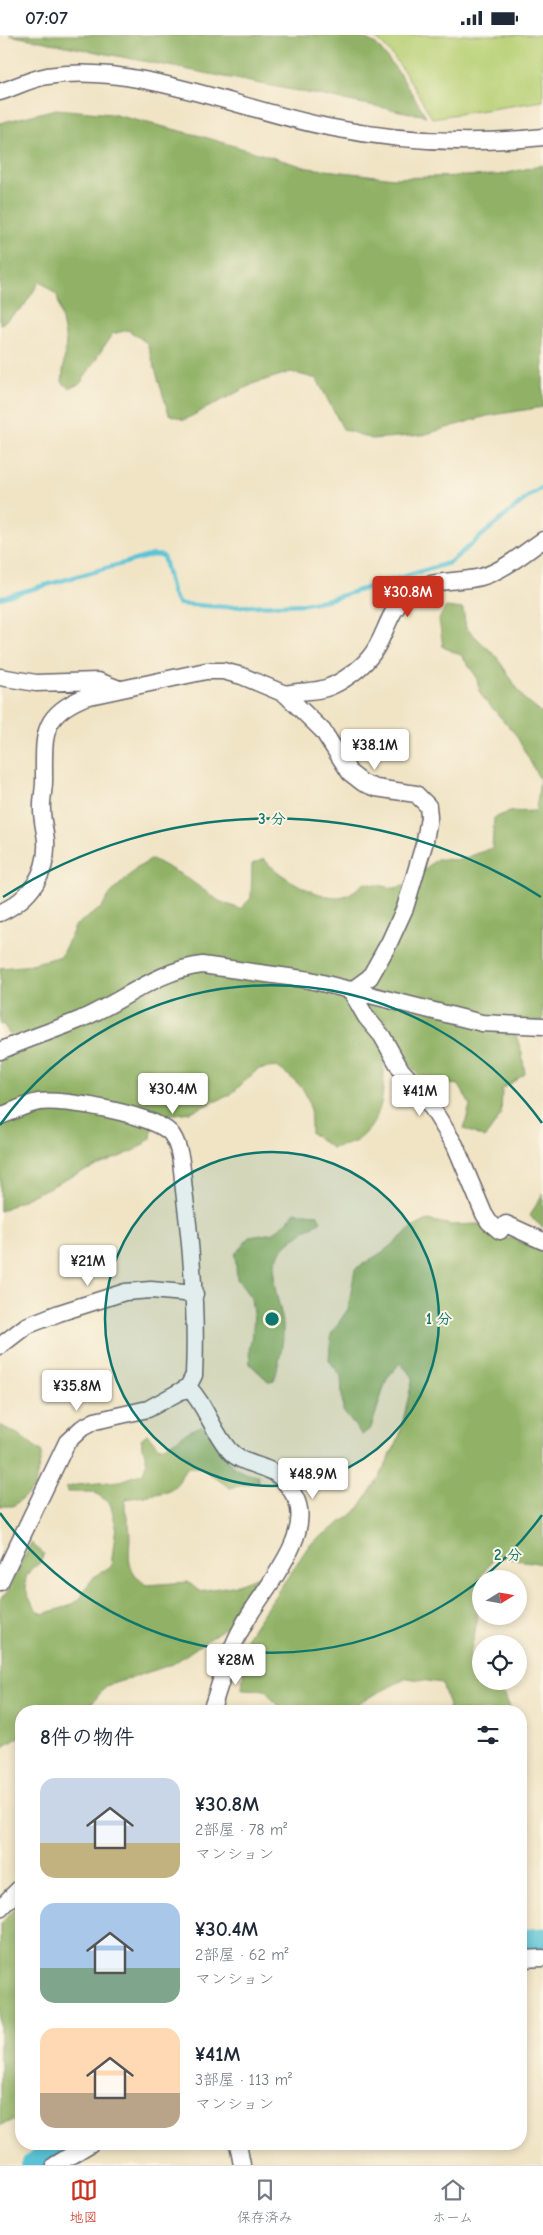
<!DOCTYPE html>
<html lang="ja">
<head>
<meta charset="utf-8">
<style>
	body { margin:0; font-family:"Comic Neue","Klee One",sans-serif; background:#f2f2f3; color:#1f2937; height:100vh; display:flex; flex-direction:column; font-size:19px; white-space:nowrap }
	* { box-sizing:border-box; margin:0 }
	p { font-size:16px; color:#747a83 }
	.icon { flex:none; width:28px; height:28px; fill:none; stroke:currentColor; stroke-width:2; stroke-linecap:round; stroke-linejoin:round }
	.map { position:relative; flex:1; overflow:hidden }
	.details { position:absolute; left:15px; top:1670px; width:512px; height:445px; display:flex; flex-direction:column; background:#fff; border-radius:20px; box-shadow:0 2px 8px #0003 }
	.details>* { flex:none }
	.needle { width:32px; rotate:79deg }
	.tools { position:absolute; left:472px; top:1535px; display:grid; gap:10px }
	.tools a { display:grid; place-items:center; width:55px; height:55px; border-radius:50%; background:#fff; box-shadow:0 2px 8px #0003; font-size:25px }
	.price { position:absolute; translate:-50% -42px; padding:0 11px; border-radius:5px; background:#fff; color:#222; font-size:16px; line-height:32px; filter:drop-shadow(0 1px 2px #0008) }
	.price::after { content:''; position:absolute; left:50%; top:30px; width:15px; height:11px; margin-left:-8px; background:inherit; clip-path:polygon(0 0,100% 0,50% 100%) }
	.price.on { background:#c8321e; color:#fff }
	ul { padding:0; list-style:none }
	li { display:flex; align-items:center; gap:15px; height:125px; padding:0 25px }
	li span { display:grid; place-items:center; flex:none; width:140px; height:100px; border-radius:15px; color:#555 }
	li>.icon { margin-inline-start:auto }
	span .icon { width:60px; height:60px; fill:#fffc; stroke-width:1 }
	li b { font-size:21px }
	h2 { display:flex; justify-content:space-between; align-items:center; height:60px; padding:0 25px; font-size:21px }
	.status { display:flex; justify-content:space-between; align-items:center; height:35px; padding:0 25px; background:#fff; direction:ltr }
	.status svg { height:14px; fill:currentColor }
	.tab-bar { display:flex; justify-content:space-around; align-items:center; height:70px; border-top:1px solid #e0e1e3; background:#fff; font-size:14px; color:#747a83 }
	.tab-bar a { display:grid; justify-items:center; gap:2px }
	.tab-bar .on { color:#c8321e }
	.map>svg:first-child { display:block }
	.green { fill:#b7d075; stroke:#6c7958 }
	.forest { fill:#91b266; stroke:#5a6a50 }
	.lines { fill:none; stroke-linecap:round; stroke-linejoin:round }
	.stream { stroke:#5ac3d6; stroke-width:4.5 }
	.river { stroke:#5ac3d6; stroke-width:25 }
	.street-casing { stroke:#6a666b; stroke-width:19 }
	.street { stroke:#fff; stroke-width:16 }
	.ring { fill:none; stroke:#0f766e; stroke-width:2.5 }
	.centre { fill:#0f766e; stroke:#fcf5e5; stroke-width:2.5 }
	.ring-label { font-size:15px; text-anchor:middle; font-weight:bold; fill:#0f766e; stroke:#fcf5e5; stroke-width:4; stroke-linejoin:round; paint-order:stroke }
</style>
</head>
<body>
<div class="status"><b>07:07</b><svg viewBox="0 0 49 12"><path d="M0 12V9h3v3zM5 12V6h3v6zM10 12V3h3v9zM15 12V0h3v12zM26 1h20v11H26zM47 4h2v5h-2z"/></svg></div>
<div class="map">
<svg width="543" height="2130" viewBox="0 0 543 2130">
	<rect width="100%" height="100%" fill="#fcf5e5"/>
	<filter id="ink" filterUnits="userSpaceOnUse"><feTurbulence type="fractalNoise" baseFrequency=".02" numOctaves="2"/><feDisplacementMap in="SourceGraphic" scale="10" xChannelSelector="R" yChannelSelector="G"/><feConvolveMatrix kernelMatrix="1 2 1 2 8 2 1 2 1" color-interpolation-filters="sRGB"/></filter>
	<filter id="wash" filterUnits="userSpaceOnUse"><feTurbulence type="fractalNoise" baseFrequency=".0096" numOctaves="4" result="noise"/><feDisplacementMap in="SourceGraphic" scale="20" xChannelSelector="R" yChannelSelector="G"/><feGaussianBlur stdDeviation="1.12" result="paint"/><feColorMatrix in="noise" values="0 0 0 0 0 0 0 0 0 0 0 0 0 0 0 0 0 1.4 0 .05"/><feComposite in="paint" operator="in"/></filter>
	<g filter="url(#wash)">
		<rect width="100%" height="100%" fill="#f0e4c5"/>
		<path class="green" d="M370,0H543V66L432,83C419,61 392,10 370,0Z"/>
		<path class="forest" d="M9,0H358L376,9L399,38L426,81Z
			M56,74L111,79L201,101L308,133L394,143L499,140L543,130V372L487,381L423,400L372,404L343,394L317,344L291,337L255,348L184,385L169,379L147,308L128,295L112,299L80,349L69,353L62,347L66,306L57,260L40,246L24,271L0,290V88Z
			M446,572L463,574L466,593L496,621L525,665L543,679V986L512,987L522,1019L525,1039L502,1054L501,1080L485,1103L464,1094L470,1070L459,1050L424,1046L406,1026L398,1008L384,1022C384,1052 385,1085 358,1105C352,1109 340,1111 332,1113L311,1098C311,1060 308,1054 277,1032L258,1034L230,1060L190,1077L162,1081L153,1088L151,1103L136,1115L77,1139L0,1176V1023L17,1010L3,989L0,990V933L24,931L61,921L76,890L101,873L111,858L137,833L152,824L184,841L219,866L240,874L251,863L252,829L264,824C278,841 321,867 344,861C351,859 359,852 365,848L394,853L414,849L420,838L437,824L460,825L492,813L494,783L509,777L536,776L540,745L516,700L481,660L476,641L461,620L443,612L439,584Z
			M543,1158V1193L530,1181Z
			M295,1177L317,1179L321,1186C310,1194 295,1201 286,1210C265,1231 277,1259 282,1282C286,1303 279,1327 274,1346H268L250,1329L249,1316L254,1286L251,1263L237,1244L235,1219L250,1202L273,1198L286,1188Z
			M428,1185L451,1190L479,1189L504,1204L514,1203L543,1217V1529L495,1521L480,1543L477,1587L469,1624L481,1633V1646H497L511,1674L510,1676H447L449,1671L442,1648L407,1643L362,1666L352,1676H282L265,1655L242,1654L247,1602L310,1509L356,1477L379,1443L399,1403L413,1342L400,1328L387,1343L371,1393L362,1400L343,1376L341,1341L329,1325L331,1299L348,1274L355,1234L384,1216L412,1193Z
			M0,1390L19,1400L42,1418L34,1454L13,1471H0Z
			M202,1391C227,1413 220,1436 259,1441L258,1447L230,1453L201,1432L185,1434L176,1452L167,1457L126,1464C123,1475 127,1479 129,1490C133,1517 120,1530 146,1550L188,1547L199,1556L232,1551L262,1540L259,1553L236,1585L173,1629L106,1651L93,1667L71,1676H21V1701L0,1714V1564L7,1557L31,1508L44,1519C38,1535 36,1527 29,1537C19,1549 32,1573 43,1579L69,1571L81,1563L84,1555L94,1542L111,1531L116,1491L110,1468L94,1457H68L65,1453L76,1450L121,1446L143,1438L147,1427L141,1404L147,1399L159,1412C174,1410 185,1395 202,1391Z
			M21,1868V1994C0,2034 33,2050 19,2084L0,2090V1889Z"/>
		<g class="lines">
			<path class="stream" d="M0,563L153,520L163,521L173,560L179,569L225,572L304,569L330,564L449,528L529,461L543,452"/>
			<path class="river" d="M521,1907L543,1905
				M33,2130L68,2109"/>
		</g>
	</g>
	<g filter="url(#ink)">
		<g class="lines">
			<g class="street-casing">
				<path id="street" d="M0,57C15,52 31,44 47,41C135,27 241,75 328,92C400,107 471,110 543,102
					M0,642L36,648L98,646L119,654
					M285,659C300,655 314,658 329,652C342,647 360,634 369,623C387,603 386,574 412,557C434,543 457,548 481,542C503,536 524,518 543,505
					M0,878C30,864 48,839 46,806C45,795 42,786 42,775C41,764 45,753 44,741C44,700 41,680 85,662L206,636H223L242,641L285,659L323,696L350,738L363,748L376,753L416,759L428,771L429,782L425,806L405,873L389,908L370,942L351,956
					M351,956L366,982L382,1001L401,1035L424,1060L455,1110L484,1179L489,1187L500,1196
					M0,1016C26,1004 53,996 79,985C120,968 158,935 202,930L310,945L482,988L543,991
					M0,1081C12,1077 26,1069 39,1067C62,1063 159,1080 172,1100C182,1115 182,1138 184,1155C192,1217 197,1277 194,1340L188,1352L148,1374L95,1386L82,1393L67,1407L0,1547
					M506,1189L543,1206
					M0,1311L26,1291L59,1278L125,1257L151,1255L195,1259
					M188,1352C206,1370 212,1396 229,1415C240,1428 255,1428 269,1435C280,1439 290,1452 295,1462C316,1500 259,1559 243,1591C228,1617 221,1648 211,1676
					M0,1873L21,1852
					M521,1924L543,1923
					M238,2109L242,2130
					M55,2130L90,2109"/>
			</g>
			<use href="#street" class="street"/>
		</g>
	</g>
	<circle cx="272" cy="1284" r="167" fill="#0f766e" fill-opacity=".12"/>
	<g class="ring">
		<circle cx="272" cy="1284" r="167"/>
		<path d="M542 1480A334 334 0 0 1 0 1478M0 1090A334 334 0 0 1 542 1088"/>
		<path d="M3 862A500 500 0 0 1 541 862"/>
	</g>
	<circle cx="272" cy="1284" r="8" class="centre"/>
	<g class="ring-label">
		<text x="272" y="789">3 分</text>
		<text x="439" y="1289">1 分</text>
		<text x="508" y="1525">2 分</text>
	</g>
</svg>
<div class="tools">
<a><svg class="needle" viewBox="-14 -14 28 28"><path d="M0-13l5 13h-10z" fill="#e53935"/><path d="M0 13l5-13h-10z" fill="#747a83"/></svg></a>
<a><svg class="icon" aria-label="locate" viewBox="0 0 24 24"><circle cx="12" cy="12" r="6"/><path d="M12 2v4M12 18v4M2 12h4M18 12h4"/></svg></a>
</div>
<b class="price on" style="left:408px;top:583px">¥30.8M</b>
<b class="price" style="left:375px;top:736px">¥38.1M</b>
<b class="price" style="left:173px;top:1080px">¥30.4M</b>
<b class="price" style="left:420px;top:1082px">¥41M</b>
<b class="price" style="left:88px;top:1252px">¥21M</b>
<b class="price" style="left:77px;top:1377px">¥35.8M</b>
<b class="price" style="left:313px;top:1465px">¥48.9M</b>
<b class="price" style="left:236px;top:1651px">¥28M</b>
<section class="details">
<h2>8件の物件<svg class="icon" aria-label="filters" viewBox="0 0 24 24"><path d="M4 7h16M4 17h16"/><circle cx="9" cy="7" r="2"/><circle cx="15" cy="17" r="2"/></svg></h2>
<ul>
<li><span style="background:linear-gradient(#c9d6e8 65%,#c2b280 0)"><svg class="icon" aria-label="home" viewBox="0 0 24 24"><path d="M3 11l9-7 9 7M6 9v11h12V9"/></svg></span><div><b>¥30.8M</b><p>2部屋 · 78 m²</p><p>マンション</p></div></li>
<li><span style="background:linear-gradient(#a9c7e8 65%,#7fa58c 0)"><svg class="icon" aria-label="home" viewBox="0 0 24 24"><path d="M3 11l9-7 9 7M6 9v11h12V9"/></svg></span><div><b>¥30.4M</b><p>2部屋 · 62 m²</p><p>マンション</p></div></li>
<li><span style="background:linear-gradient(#ffd9b3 65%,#b9a48a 0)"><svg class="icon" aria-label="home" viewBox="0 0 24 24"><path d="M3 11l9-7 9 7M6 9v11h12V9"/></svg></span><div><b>¥41M</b><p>3部屋 · 113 m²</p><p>マンション</p></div></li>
</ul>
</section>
</div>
<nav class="tab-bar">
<a class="on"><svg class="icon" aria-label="map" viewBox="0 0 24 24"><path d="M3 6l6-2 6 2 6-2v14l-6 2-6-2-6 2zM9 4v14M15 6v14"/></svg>地図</a>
<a><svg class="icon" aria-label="saved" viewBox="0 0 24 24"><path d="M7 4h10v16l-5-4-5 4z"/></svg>保存済み</a>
<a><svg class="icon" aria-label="home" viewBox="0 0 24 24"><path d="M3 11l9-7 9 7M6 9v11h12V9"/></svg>ホーム</a>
</nav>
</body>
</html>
